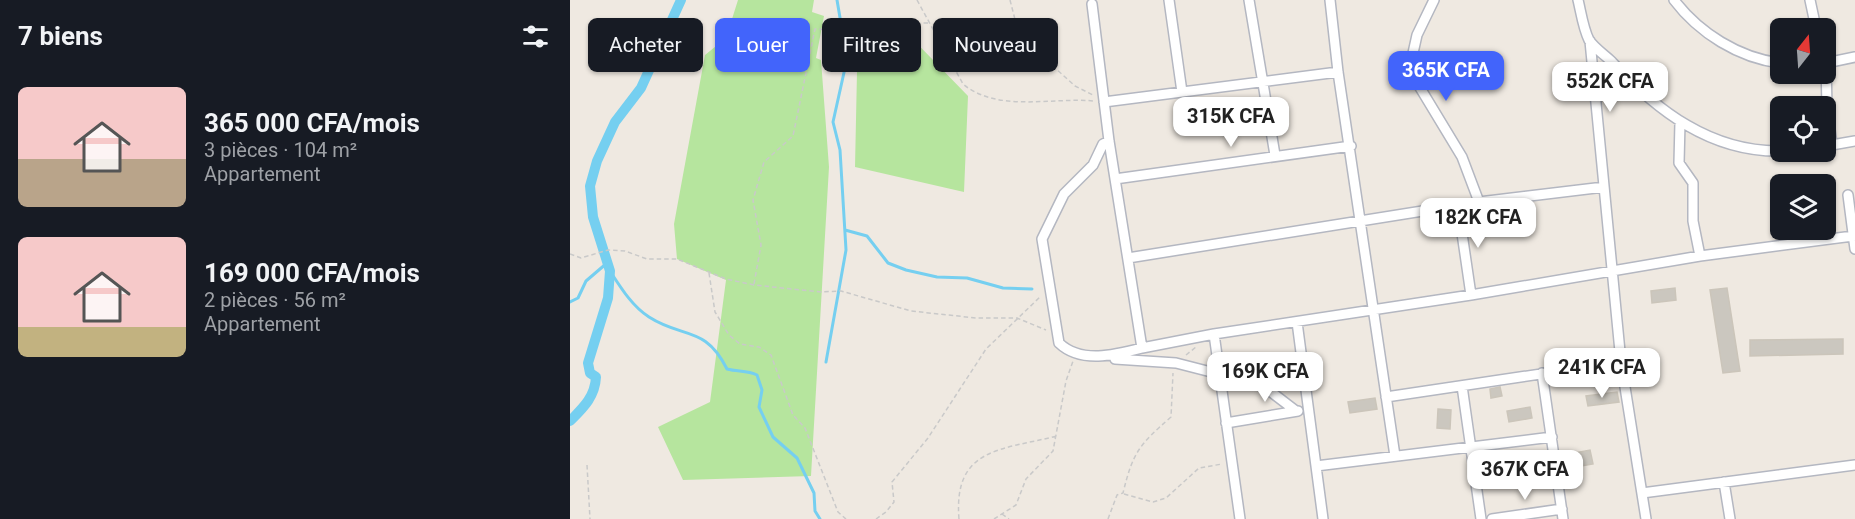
<!DOCTYPE html>
<html lang="fr">
<head>
<meta charset="utf-8">
<style>
	body { margin:0; font-family:Roboto,sans-serif; background:#242831; color:#f1f3f6; height:100vh; display:flex; flex-direction:column; font-size:22px; white-space:nowrap }
	* { box-sizing:border-box; margin:0 }
	p { font-size:20px; color:#9ea1a6 }
	.icon { flex:none; width:33px; height:33px; fill:none; stroke:currentColor; stroke-width:2; stroke-linecap:round; stroke-linejoin:round }
	.map { position:relative; flex:1; overflow:hidden }
	.side { display:flex; flex-direction:column; background:#171b24; width:570px }
	.side>* { flex:none }
	.top-card { position:absolute; left:18px; top:18px; width:570px; height:54px; display:flex; gap:12px }
	.needle { width:39px; rotate:17deg }
	.controls { position:absolute; left:1200px; top:18px; display:grid; gap:12px }
	.controls a { display:grid; place-items:center; width:66px; height:66px; border-radius:9px; background:#171b24; box-shadow:0 2px 4px #0004; font-size:30px }
	.price { position:absolute; translate:-50% -51px; padding:0 14px; border-radius:12px; background:#fff; color:#222; font-size:20px; line-height:39px; filter:drop-shadow(0 2px 3px #0008) }
	.price::after { content:''; position:absolute; left:50%; top:36px; width:18px; height:14px; margin-left:-9px; background:inherit; clip-path:polygon(0 0,100% 0,50% 100%) }
	.price.current { background:#4264fb; color:#fff }
	ul { padding:0; list-style:none }
	li { display:flex; align-items:center; gap:18px; height:150px; padding:0 18px }
	li span { display:grid; place-items:center; flex:none; width:168px; height:120px; border-radius:9px; color:#555 }
	li>.icon { margin-inline-start:auto }
	span .icon { width:72px; height:72px; fill:#fffc; stroke-width:1 }
	li b { font-size:26px }
	h2 { display:flex; justify-content:space-between; align-items:center; height:72px; padding:0 18px; font-size:26px }
	.pill { padding:0 21px; border-radius:9px; background:#171b24; box-shadow:0 2px 4px #0004; font-size:21px; line-height:54px }
	.pill.current { background:#4264fb; color:#fff }
	main { display:flex; flex:1; min-height:0 }
	.map>svg:first-child { display:block }
	.green { fill:#b6e59e }
	.lines { fill:none; stroke-linecap:round; stroke-linejoin:round }
	.stream { stroke:#75cff0; stroke-width:3 }
	.canal { stroke:#75cff0; stroke-width:10 }
	.building { fill:#cbc7bf; stroke:#cbc5ba; stroke-width:1.5 }
	.minor-casing { stroke:#b4b7c1; stroke-width:12 }
	.path { stroke:#c9c9c9; stroke-width:1.5; stroke-dasharray:4.5 3; stroke-linecap:butt }
	.minor { stroke:#fff; stroke-width:9 }
</style>
</head>
<body>
<main>
<section class="side">
<h2>7 biens<svg class="icon" aria-label="filters" viewBox="0 0 24 24"><path d="M4 7h16M4 17h16"/><circle cx="9" cy="7" r="2"/><circle cx="15" cy="17" r="2"/></svg></h2>
<ul>
<li><span style="background:linear-gradient(#f6c9c9 60%,#b9a48a 0)"><svg class="icon" aria-label="home" viewBox="0 0 24 24"><path d="M3 11l9-7 9 7M6 9v11h12V9"/></svg></span><div><b>365 000 CFA/mois</b><p>3 pièces · 104 m²</p><p>Appartement</p></div></li>
<li><span style="background:linear-gradient(#f6c9c9 75%,#c2b280 0)"><svg class="icon" aria-label="home" viewBox="0 0 24 24"><path d="M3 11l9-7 9 7M6 9v11h12V9"/></svg></span><div><b>169 000 CFA/mois</b><p>2 pièces · 56 m²</p><p>Appartement</p></div></li>
</ul>
</section>
<div class="map">
<svg width="1285" height="519" viewBox="0 0 1285 519">
	<rect width="100%" height="100%" fill="#efe9e1"/>
	<path class="green" d="M168,0H244L242,12L254,16L246,58L251,60L259,167L241,476L113,480L88,427L140,402L156,280L107,259L104,224L135,55L156,38Z
		M288,24H328L398,96L394,192L285,167Z"/>
	<g class="lines">
		<path class="stream" d="M275,230L297,236L318,263L336,270L367,277L397,278L433,288L462,289
			M40,271C51,288 62,306 79,317C113,339 135,325 157,369C168,372 177,370 187,375L192,390L189,407L203,437L227,458L244,493L245,511L250,519
			M0,302L8,298L16,281L37,263
			M256,362L276,250L270,150L263,122L277,59L267,0"/>
		<path class="canal" d="M0,421C13,408 25,397 26,377L20,373L18,363L38,298L40,271L23,217L20,186L27,161L45,122L71,88L111,0"/>
	</g>
	<path class="building" d="M1105,288L1106,300L1082,303L1081,291Z
		M1157,288L1170,371L1153,373L1140,290Z
		M1273,339V354L1180,356V340Z
		M930,387L932,396L921,398L920,389Z
		M1047,392L1049,402L1018,406L1016,396Z
		M805,398L807,409L780,413L778,402Z
		M960,407L962,418L939,422L937,411Z
		M868,409L881,410L880,429L867,428Z
		M1020,450L1023,464L1006,467L1004,453Z"/>
	<g class="lines">
		<g class="minor-casing">
			<path id="minor" d="M599,0L612,92
				M679,0L705,155
				M760,0L768,72L825,456
				M864,0L847,35L843,53L846,81L892,157L909,202
				M1008,0C1011,12 1013,28 1019,40C1024,48 1035,55 1042,62C1087,111 1141,152 1210,151
				M1104,0C1129,33 1169,58 1210,63
				M1240,0L1246,28
				M522,4L539,141L572,348L644,334L901,295L1130,256L1283,236
				M1020,41L1051,362L1076,519
				M1256,62L1257,108L1262,144
				M1256,63L1285,57
				M534,102L768,72
				M1110,122L1109,163L1123,183V221L1130,256
				M539,141L533,144L523,165L494,194L472,239L489,343C511,364 545,355 572,348
				M1256,146L1285,141
				M545,179L781,146
				M1278,195L1285,249
				M888,206L901,295
				M558,258L909,202L1034,187
				M727,322L753,519
				M644,334L670,519
				M545,359L606,363L680,382L696,388L726,411
				M972,373L993,519
				M892,386L911,519
				M816,397L1051,362
				M656,423L728,411
				M746,466L982,437
				M1154,482L1160,519
				M1072,493L1285,465
				M922,519L992,509"/>
		</g>
		<path class="path" d="M347,0L393,84C428,113 482,97 524,101
			M440,0L449,35L464,54L475,59L505,86L523,95
			M0,254L11,258L38,250L55,251L77,259H107L156,279L184,285L251,292L271,291L341,311L406,318H447L476,330
			M139,273L145,312L159,335L170,344L189,347L201,355L223,415L235,428L268,512L276,519
			M184,284L191,245L183,200L194,162L223,136L245,29L278,30L299,24L359,23
			M616,355L626,347
			M17,465L20,519
			M554,494L583,502L596,498L629,468L652,464
			M432,514L439,519
			M306,519L316,512L324,502L322,482L358,438L416,349L471,296
			M389,519C383,447 432,450 487,436
			M424,519L446,505L456,479L483,451L496,381L503,361
			M538,519L547,495L553,493C563,452 569,445 601,417L603,373"/>
		<use href="#minor" class="minor"/>
	</g>
</svg>
<div class="controls">
<a><svg class="needle" viewBox="-14 -14 28 28"><path d="M0-13l5 13h-10z" fill="#e53935"/><path d="M0 13l5-13h-10z" fill="#9ea1a6"/></svg></a>
<a><svg class="icon" aria-label="locate" viewBox="0 0 24 24"><circle cx="12" cy="12" r="6"/><path d="M12 2v4M12 18v4M2 12h4M18 12h4"/></svg></a>
<a><svg class="icon" aria-label="layers" viewBox="0 0 24 24"><path d="M12 4l9 5-9 5-9-5zM3 14l9 5 9-5"/></svg></a>
</div>
<b class="price current" style="left:876px;top:102px">365K CFA</b>
<b class="price" style="left:1040px;top:113px">552K CFA</b>
<b class="price" style="left:661px;top:148px">315K CFA</b>
<b class="price" style="left:908px;top:249px">182K CFA</b>
<b class="price" style="left:1032px;top:399px">241K CFA</b>
<b class="price" style="left:695px;top:403px">169K CFA</b>
<b class="price" style="left:955px;top:501px">367K CFA</b>
<div class="top-card">
<a class="pill">Acheter</a>
<a class="pill current">Louer</a>
<a class="pill">Filtres</a>
<a class="pill">Nouveau</a>
</div>
</div>
</main>
</body>
</html>
